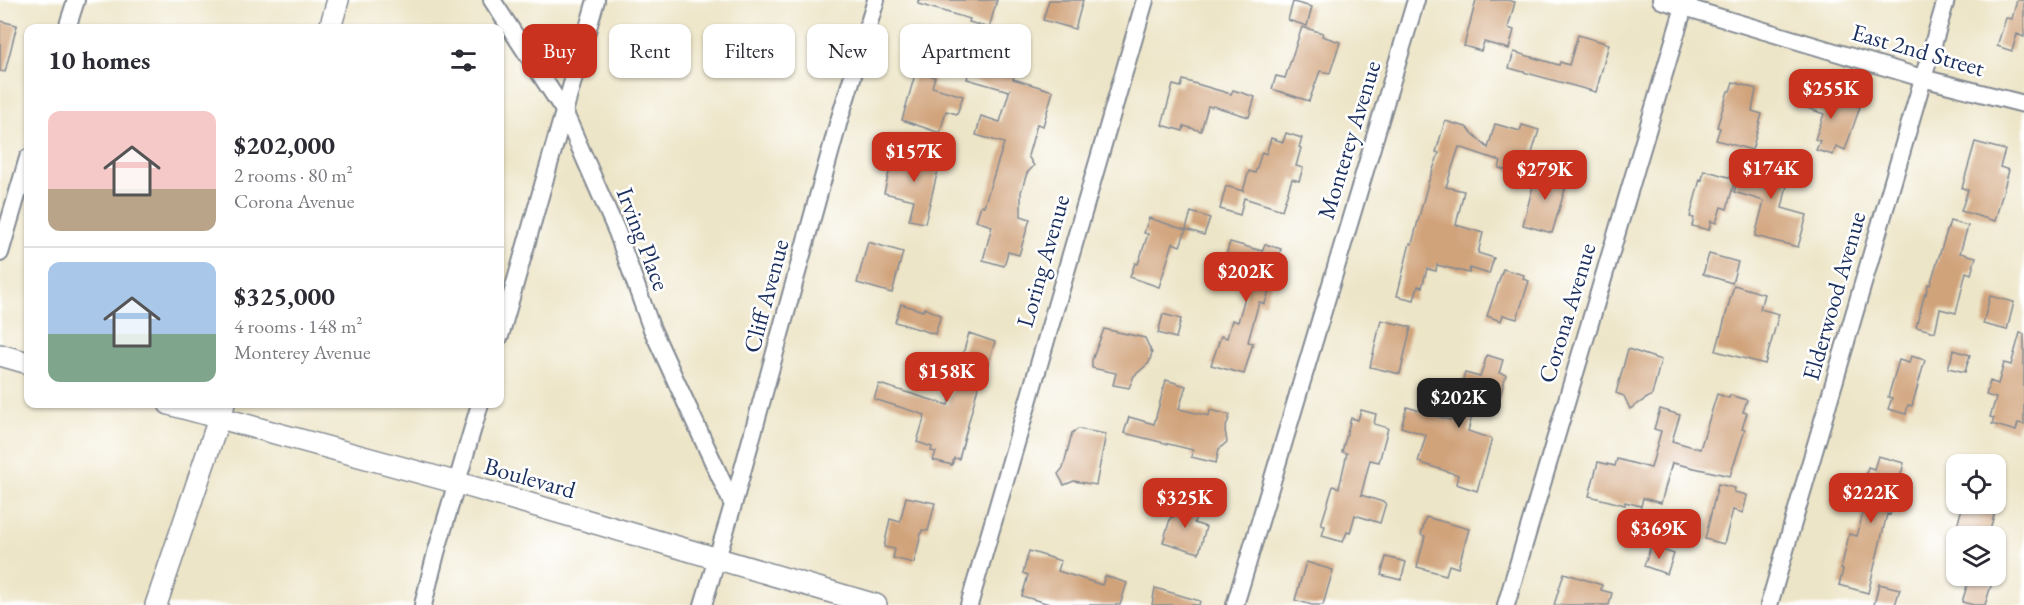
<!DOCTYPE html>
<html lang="en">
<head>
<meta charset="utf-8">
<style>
	body { margin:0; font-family:"EB Garamond",serif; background:#f2f2f3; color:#2b2b33; height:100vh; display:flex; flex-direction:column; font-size:22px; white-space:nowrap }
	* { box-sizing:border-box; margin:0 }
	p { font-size:20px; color:#7c7c81 }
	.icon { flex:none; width:33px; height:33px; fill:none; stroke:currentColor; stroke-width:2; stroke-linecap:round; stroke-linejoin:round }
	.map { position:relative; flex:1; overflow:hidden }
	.sheet { position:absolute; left:24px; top:24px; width:480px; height:384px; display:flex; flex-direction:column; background:#fff; border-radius:12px; box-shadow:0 2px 4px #0004 }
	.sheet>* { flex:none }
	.top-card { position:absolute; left:522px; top:24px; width:570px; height:54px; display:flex; gap:12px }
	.tools { position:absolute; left:1946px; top:454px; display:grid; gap:12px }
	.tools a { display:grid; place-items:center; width:60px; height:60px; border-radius:12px; background:#fff; box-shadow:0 2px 4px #0004; font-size:30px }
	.price { position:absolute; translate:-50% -51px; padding:0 14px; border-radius:12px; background:#c8321e; color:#fff; font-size:20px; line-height:39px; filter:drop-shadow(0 2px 3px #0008) }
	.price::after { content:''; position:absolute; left:50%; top:36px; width:18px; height:14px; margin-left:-9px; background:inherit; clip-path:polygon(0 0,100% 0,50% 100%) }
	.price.current { background:#222; color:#fff }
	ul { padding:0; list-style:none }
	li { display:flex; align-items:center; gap:18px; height:150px; padding:0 24px }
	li+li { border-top:2px solid #e1e1e2 }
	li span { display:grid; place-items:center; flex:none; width:168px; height:120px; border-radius:12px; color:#555 }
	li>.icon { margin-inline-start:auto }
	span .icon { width:72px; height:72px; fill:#fffc; stroke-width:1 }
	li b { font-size:26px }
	h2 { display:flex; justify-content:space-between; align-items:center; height:72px; padding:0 24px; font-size:26px }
	.pill { padding:0 21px; border-radius:12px; background:#fff; box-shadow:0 2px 4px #0004; font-size:21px; line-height:54px }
	.pill.current { background:#c8321e; color:#fff }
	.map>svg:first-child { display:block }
	.building { fill:#d0a37a }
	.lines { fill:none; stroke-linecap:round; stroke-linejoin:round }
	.minor-casing { stroke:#848a92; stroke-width:20 }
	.tertiary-casing { stroke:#848a92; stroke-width:24 }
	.minor { stroke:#fff; stroke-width:16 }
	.tertiary { stroke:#fff; stroke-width:21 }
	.labels { text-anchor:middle; stroke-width:5; stroke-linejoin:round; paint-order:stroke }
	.street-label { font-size:24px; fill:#1b2f5e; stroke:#fff }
</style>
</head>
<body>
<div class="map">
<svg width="2024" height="605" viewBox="0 0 2024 605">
	<rect width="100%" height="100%" fill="#fff"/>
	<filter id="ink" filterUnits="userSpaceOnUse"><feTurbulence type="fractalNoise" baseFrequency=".0167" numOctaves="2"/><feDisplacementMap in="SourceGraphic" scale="12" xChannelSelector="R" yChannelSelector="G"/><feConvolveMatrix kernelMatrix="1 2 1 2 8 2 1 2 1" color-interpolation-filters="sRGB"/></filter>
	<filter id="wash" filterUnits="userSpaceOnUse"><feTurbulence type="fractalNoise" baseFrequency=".008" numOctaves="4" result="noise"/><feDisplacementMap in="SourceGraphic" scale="24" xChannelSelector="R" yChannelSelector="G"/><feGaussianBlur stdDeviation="1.35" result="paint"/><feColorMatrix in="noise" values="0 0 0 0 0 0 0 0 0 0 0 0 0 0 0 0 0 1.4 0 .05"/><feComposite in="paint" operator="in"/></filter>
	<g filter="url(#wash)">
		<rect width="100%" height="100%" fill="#ede5c7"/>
		<g id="blocks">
			<path class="building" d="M918,0H997L989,28L969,22L970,19L918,4Z
				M1049,0H1083L1075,29L1043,20Z
				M1476,0H1507L1515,2L1508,28L1514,30L1509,49L1484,42L1481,51L1464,46Z
				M2017,0H2024V37L2017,34L2012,51L1997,46L2006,18L2012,19Z
				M1293,2L1312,7L1307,26L1288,20Z
				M0,21L17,25L5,72L0,71Z
				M1302,27L1323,33L1322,36L1340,42L1330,73L1320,71L1309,101L1272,89L1276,76L1285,78Z
				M1004,33L1024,39L1013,79L1053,91L1043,126L1037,124L1028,156L1034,166L1027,173L1021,192V216L1030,219L1019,255L1008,252L1004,266L983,260L992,226L976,221L981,205L984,206L1004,143L976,135L981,116L1000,122L1010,89L1009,91L967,79L971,63L993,69Z
				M1578,35L1609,44L1596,92L1509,68L1514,52L1559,65L1560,62L1569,65Z
				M916,71L935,77L932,87L963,96L957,114L946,111L940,133L902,120Z
				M1183,80L1231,94L1233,90L1255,97L1249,117L1213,106L1212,107L1208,106L1201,131L1184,126L1183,131L1162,125L1173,85L1181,87Z
				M1733,82L1756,89L1752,111L1762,114L1752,150L1716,140L1720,128L1717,127L1728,91H1730Z
				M1797,90L1829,101L1831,97L1860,107L1845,150L1836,146L1833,155L1816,150L1820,141L1815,139L1824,114L1793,103Z
				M1445,121L1466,127L1488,148L1495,124L1520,131L1522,125L1539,130L1525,176L1499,168L1501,161L1459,147L1446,187L1464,191L1456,225L1483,233L1478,253L1494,258L1489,274L1470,268L1469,273L1437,265L1436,271L1427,269L1422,287L1418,286L1414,300L1397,296L1410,243L1412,244L1428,183L1439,153L1436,152Z
				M1286,133L1302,138L1299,147L1301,148L1296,166L1303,168L1299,181L1292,179L1282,210L1244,198L1240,215L1220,209L1226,186L1243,191L1249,171L1255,173L1262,152L1266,154L1271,138L1283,142Z
				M1975,142L2005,150L2000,167L2009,170L1995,221L1961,211L1968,190L1962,188Z
				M928,152L941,158L925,223L909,220L914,200L884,193L893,156L924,164Z
				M1746,153L1763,158V161L1791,167L1782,208L1807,215L1798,247L1755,236L1764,201L1734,192Z
				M1537,170L1568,179L1552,233L1523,225Z
				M1704,170L1735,179L1727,209L1721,207L1716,223L1711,221L1709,230L1692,226L1694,218L1690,217L1700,179L1702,180Z
				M1191,212L1210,218L1204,235L1186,229Z
				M1149,218L1186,230L1180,246L1173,243L1159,287L1130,277L1135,263L1138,264L1148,234L1144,233Z
				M1950,221L1968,226L1960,253L1976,257L1971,274L1966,272L1956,313L1940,309L1935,332L1916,327L1925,293L1926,294L1928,284L1930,285Z
				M868,242L903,252L892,293L857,283Z
				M1230,242L1262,251L1265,244L1281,249L1265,304L1259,302L1248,342L1253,343L1244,374L1211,365L1221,336L1227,338L1232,320L1238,322L1247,290L1243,288L1248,272L1223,265Z
				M1709,254L1738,262L1732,283L1703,274Z
				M1503,269L1524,275L1523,279L1529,281L1517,319L1503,315L1501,321L1487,316Z
				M1734,285L1764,294L1760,309L1779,314L1765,364L1716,351Z
				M1990,296L2014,302L2007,330L1983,324Z
				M901,304L923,311L924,308L941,315L935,334L895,322Z
				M1163,314L1181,319L1176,338L1158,333Z
				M1381,320L1411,327L1400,374L1370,367Z
				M1104,329L1145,338L1152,353L1149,363L1134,376L1129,388L1113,385L1116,373L1092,368V360Z
				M969,333L995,342L982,383H979L959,459L954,458L952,465L933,460L936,452L931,451L932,447L917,442L925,415L874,399L879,384L948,405Z
				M2020,333L2024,334V424L2018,423L2016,431L1992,424L1994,418L1990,417L1996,398L1986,395L1990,381L1998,384L2004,363L2011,365Z
				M1628,349L1661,360L1652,395L1630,409L1624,396L1616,393Z
				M1954,350L1970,355L1965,372L1948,368Z
				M1487,355L1503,360L1499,373L1506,375L1499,400L1478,394L1468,431L1492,439L1477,491L1456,484L1458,475L1418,462L1426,435L1401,427L1407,407L1450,420L1465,373L1480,377Z
				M1911,356L1925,360L1912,406L1908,405L1906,414L1888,409L1892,398L1888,397L1899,360L1909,363Z
				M1166,380L1186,386L1179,409L1209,416L1210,410L1230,415L1225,430L1227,442L1219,449L1216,463L1191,457L1193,450L1124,433L1129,417L1154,424Z
				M1717,394L1729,398L1730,395L1747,400L1743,412L1747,413L1742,429L1745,430L1730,476L1672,463L1661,503L1643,498L1641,506L1625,502V505L1589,496L1598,462L1615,466L1617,459L1651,468L1661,431L1654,429L1660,409L1680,415L1672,441L1700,449Z
				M1361,410L1376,414L1374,424L1388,428L1379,462L1370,460L1361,495L1386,503L1380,523L1355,515L1350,533L1347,532L1343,542L1322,536L1325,526L1321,525L1333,486L1339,488L1347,453L1342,452L1351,418L1358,420Z
				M1078,429L1106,434L1096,485L1074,481L1064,485L1058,474L1063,468L1072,433Z
				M1878,456L1904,463L1890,515L1887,514L1868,593L1839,585L1843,570L1841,569L1849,534L1857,536L1864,508L1862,507L1866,495L1861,493L1868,467L1874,469Z
				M1718,484L1735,488L1734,492L1747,495L1743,513L1733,510L1724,544L1705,539Z
				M906,497L935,503L928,531L922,530L914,563L893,558L895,549L884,547L890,519L900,522Z
				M1177,502L1199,509L1194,523L1206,527L1199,553L1163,542L1171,516L1173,517Z
				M1963,504H1997L1988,537H1981L1956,530Z
				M1426,517L1469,529L1458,568L1449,565L1446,575L1417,567L1425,536L1421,535Z
				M1651,546L1674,554L1667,574L1644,566Z
				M1029,551L1061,561L1058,571L1102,585L1105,576L1127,583L1120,605H1053L1022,596L1028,575L1023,573Z
				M1386,557L1406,562L1401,580L1381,575Z
				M1306,562L1333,570L1323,605H1312L1295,600Z
				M1564,573L1602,585L1601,590L1612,593L1609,605H1554Z
				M1970,576H1994L1985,605H1974L1962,602Z
				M1879,584L1900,589L1895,605H1874Z
				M1155,588L1200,601L1199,605H1152Z"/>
		</g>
	</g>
	<g filter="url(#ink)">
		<use href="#blocks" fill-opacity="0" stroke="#848a92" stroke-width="1.5"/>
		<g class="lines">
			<g class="minor-casing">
				<path id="minor" d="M492,0L563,109L617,232L651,327L733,505
					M1661,0L1922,78L2024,104
					M67,28L76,0
					M0,253L28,158
					M500,336L596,0
					M423,605L436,553L480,404
					M703,605L733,505L838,124L876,0
					M969,605L1145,0
					M1235,605L1416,0
					M1506,605L1686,0
					M1769,605L1946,0"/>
			</g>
			<g class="tertiary-casing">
				<path id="tertiary" d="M330,28L338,0
					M0,355L28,363
					M169,404L458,483L876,605
					M156,605L224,404"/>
			</g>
			<use href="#minor" class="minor"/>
			<use href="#tertiary" class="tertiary"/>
		</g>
	</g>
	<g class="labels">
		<g class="street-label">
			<text transform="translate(1918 50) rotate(16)" y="8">East 2nd Street</text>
			<text transform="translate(1349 140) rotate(-73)" y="8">Monterey Avenue</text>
			<text transform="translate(643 239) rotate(69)" y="8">Irving Place</text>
			<text transform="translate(1043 261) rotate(-74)" y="8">Loring Avenue</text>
			<text transform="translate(766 296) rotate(-75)" y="8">Cliff Avenue</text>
			<text transform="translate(1834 296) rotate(-74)" y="8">Elderwood Avenue</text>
			<text transform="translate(1567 313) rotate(-73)" y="8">Corona Avenue</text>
			<text transform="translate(530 478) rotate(16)" y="8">Boulevard</text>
		</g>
	</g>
</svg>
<div class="tools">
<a><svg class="icon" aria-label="locate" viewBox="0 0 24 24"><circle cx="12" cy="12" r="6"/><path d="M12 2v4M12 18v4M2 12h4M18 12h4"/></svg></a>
<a><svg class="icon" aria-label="layers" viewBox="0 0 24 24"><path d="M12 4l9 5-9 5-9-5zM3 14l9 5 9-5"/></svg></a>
</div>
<b class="price" style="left:1831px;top:120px">$255K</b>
<b class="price" style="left:914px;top:183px">$157K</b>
<b class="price" style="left:1771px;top:200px">$174K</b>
<b class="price" style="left:1545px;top:201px">$279K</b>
<b class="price" style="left:1246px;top:303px">$202K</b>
<b class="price" style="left:947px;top:403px">$158K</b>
<b class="price current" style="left:1459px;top:429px">$202K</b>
<b class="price" style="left:1871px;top:524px">$222K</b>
<b class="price" style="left:1185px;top:529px">$325K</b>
<b class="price" style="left:1659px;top:560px">$369K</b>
<div class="top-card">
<a class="pill current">Buy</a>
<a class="pill">Rent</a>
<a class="pill">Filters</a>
<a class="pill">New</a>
<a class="pill">Apartment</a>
</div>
<section class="sheet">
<h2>10 homes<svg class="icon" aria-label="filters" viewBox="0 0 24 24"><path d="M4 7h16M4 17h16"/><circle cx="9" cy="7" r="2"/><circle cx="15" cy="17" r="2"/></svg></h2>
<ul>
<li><span style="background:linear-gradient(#f6c9c9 65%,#b9a48a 0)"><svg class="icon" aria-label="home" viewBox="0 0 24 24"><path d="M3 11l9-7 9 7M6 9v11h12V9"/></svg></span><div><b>$202,000</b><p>2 rooms · 80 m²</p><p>Corona Avenue</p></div></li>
<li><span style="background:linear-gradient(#a9c7e8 60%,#7fa58c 0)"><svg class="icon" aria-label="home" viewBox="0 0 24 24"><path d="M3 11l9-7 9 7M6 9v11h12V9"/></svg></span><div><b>$325,000</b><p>4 rooms · 148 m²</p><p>Monterey Avenue</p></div></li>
</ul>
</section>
</div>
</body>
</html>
